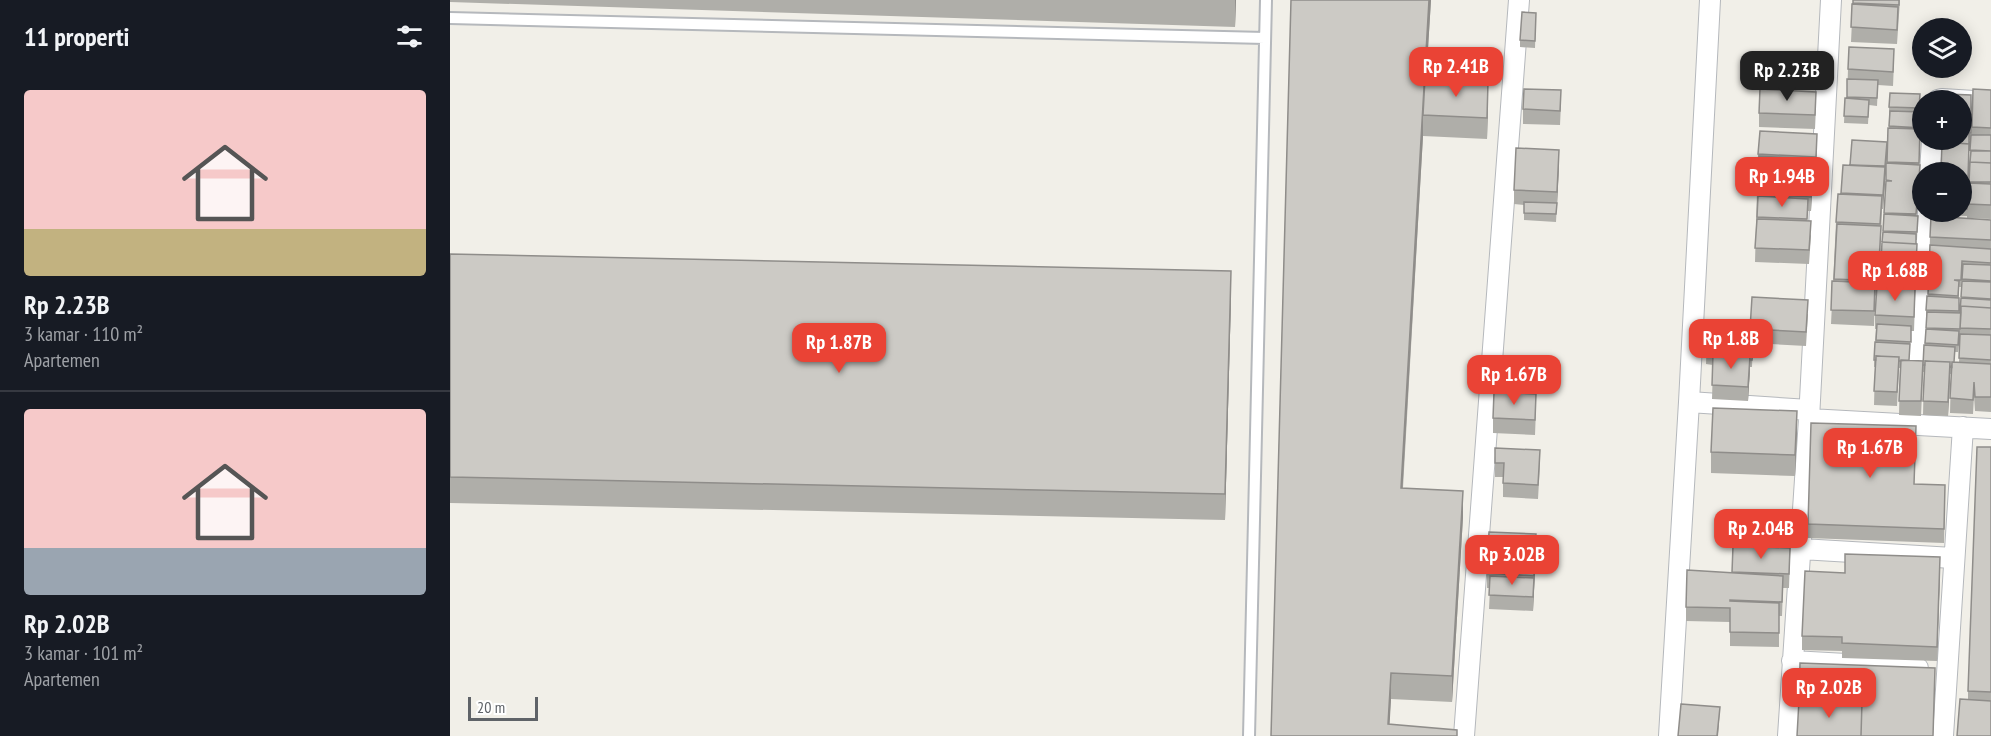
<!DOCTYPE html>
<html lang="id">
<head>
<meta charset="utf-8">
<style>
	body { margin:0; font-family:"PT Sans Narrow",sans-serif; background:#20242c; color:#f1f3f6; height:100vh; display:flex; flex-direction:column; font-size:22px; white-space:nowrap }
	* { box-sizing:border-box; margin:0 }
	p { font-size:20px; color:#9ea1a6 }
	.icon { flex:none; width:33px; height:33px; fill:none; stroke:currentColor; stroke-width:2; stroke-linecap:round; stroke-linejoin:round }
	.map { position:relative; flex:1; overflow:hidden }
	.details { display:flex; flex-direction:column; background:#171b24; width:450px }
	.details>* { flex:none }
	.fabs { position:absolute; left:1462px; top:18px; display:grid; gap:12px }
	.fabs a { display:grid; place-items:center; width:60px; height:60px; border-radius:50%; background:#171b24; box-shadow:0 3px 15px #0003; font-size:30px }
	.scale { position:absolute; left:18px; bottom:15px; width:70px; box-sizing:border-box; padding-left:6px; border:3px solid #5f6368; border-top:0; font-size:16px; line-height:21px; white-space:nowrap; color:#5f6368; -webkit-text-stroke:4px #fff; paint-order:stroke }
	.price { position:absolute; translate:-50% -51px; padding:0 14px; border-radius:12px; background:#ea4335; color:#fff; font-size:20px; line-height:39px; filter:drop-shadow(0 2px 3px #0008) }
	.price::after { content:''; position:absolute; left:50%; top:36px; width:18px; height:14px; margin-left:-9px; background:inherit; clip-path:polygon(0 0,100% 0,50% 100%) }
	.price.active { background:#222; color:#fff }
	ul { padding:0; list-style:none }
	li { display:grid; align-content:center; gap:12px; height:318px; padding:0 24px }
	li+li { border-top:2px solid #363941 }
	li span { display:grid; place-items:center; height:186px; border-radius:6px; color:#555 }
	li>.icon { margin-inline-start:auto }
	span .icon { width:108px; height:108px; fill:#fffc; stroke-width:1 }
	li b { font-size:26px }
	h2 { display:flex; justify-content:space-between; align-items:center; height:72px; padding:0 24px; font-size:26px }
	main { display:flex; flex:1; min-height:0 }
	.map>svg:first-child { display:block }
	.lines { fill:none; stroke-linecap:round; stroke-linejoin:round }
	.lane-casing { stroke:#b5b8bc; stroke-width:14 }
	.street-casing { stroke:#b5b8bc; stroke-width:22 }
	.lane { stroke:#fff; stroke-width:10 }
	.street { stroke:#fff; stroke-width:20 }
	.wall { fill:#afaea9; fill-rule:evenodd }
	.shaded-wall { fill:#8f8d8a }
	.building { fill:#cccac5; stroke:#8f8d8a; stroke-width:1.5 }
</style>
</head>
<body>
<main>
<section class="details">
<h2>11 properti<svg class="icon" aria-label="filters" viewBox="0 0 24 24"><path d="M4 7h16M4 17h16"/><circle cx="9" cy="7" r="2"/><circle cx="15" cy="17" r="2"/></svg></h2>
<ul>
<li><span style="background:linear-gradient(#f6c9c9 75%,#c2b280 0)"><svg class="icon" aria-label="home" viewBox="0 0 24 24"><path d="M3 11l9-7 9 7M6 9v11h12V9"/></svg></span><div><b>Rp 2.23B</b><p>3 kamar · 110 m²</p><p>Apartemen</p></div></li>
<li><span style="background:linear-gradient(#f6c9c9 75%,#9aa5b1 0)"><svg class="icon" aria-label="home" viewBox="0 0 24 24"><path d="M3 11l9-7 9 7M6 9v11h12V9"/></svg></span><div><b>Rp 2.02B</b><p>3 kamar · 101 m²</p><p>Apartemen</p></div></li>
</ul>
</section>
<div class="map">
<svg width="1541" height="736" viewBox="0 0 1541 736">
	<rect width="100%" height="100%" fill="#f1efe8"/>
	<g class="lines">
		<g class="lane-casing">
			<path id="lane" d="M0,18L815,38
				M799,736L816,0"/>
		</g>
		<g class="street-casing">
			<path id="street" d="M1260,0L1239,402L1359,410
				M1488,100L1492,99L1541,102
				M1480,172L1482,140
				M1468,356L1478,212
				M1359,419L1541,429
				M1351,549L1503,558
				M1342,661L1468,668
				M1014,736L1069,0
				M1219,736L1239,402
				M1338,736L1359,419L1381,0
				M1493,736L1513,427"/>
		</g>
		<use href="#lane" class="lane"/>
		<use href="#street" class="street"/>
	</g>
	<path class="wall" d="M0,0H786L785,27L0,2Z
		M841,0H981L976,79L1038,102L1037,139L973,136L953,488L1013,517L1002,702L941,699L939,724L1007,736H821Z
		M1403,0H1450L1447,44L1401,42Z
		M1086,13L1085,48L1070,47V40Z
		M1444,63L1443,86L1428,85L1427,106L1419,105L1418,124L1394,123L1395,98L1397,99L1398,69Z
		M1523,89L1541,90V219L1517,218V210V216L1490,215V212H1512V100L1521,95V140H1519L1518,183H1519Z
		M1470,94L1469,112L1472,120V135H1470L1469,165L1470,172L1466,216H1468L1467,240H1466L1467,258L1465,302L1464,331H1461L1459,360L1473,361L1476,329V310L1478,296L1480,237L1541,220V412L1525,411L1524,396L1523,414L1500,413L1501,374H1500L1498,416L1473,415L1474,372H1473L1471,416L1449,415L1450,368H1449L1447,406L1424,405L1425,367H1424V360L1426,329H1425V315L1426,296L1425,295L1424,326L1381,324L1386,222L1391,194L1393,165L1400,166L1402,140L1437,156L1433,209H1432L1430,262H1431L1439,128V107ZM1512,268H1513L1510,313H1509V287H1511ZM1510,337L1509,362H1504L1505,352H1508Z
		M1111,104L1110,125L1073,124V109Z
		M1366,107L1365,129L1309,127V113Z
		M1367,148L1366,172L1363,171L1361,211H1358L1357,221L1361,236L1359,264L1305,262L1308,154Z
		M1109,164L1106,222L1074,220V205L1064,204V190Z
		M0,254L781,298L775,520L0,503Z
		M1358,314L1356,346L1303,343L1302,367H1300L1298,401L1262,399L1263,365L1256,364L1257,336L1279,355H1282L1300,341V329Z
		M1086,409L1085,435L1043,433V418Z
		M1347,431L1345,476L1261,473V452Z
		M1466,441L1464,484L1495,500L1494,543L1358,538V524Z
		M1541,447V736L1518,700V691Z
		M1045,463L1090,464L1088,499L1053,497V477H1045Z
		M1284,515L1341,531L1339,588H1333L1332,616H1329V647L1280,646V622L1236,621V607L1282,573Z
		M1086,549L1083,611L1039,609L1040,588H1037V573Z
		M1490,571L1487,661L1392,658V651L1352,650V636L1395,573Z"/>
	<path class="shaded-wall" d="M785,0H786L785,27Z
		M979,0H981L974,115H973V136L951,514V488Z
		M1038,82V102L1037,139V118Z
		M1109,150V164L1107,206V192Z
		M1363,159V173L1361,211V197Z
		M1435,167V182L1433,209V195Z
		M781,271V298L775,520V494Z
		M1300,356V370L1298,401V387Z
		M1500,362V376L1498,416V402Z
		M1347,411V431L1345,476V455Z
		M1013,491V517L1002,702V676Z
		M1086,534V549L1083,611V597Z
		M1490,557V571L1487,661V647Z
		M941,673V699L939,736L938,724Z
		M1270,707L1268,736H1267Z"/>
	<path class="building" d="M841,0H979L951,488L1013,491L1002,676L941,673L938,724L1007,730V736H821Z
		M1403,0H1449V5L1403,3Z
		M1402,4L1448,7L1447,30L1401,27Z
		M1072,12L1086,13L1085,41L1070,40Z
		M1399,47L1444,49L1443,72L1398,69Z
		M975,78L1038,82L1037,118L973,115Z
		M1397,79L1428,80L1427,98L1397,97Z
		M1074,89L1111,90L1110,111L1073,109Z
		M1310,89L1366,92L1365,115L1309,113Z
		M1523,89L1541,90V128L1522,127Z
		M1440,93L1470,94L1469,108L1439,107Z
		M1495,94L1521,95V133L1512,132V100H1495Z
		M1395,98L1419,100L1418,117L1394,116Z
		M1440,111L1472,112V128L1439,126Z
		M1438,128L1470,129L1469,163L1437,162Z
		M1310,131L1367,134L1366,157L1308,154Z
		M1512,134H1519V144L1492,142V147V140H1512Z
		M1521,135H1541V151L1520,150Z
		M1402,140L1437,142L1435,166L1400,165Z
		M1492,142L1519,144L1518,178H1512V172H1491Z
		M1066,148L1109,150L1107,192L1064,190Z
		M1521,151H1541V163L1520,162Z
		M1309,156L1363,159L1361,197L1307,194Z
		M1520,162L1541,163V182H1519Z
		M1436,163L1470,165L1466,214L1434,213L1436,181H1442L1436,180Z
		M1393,165L1435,167L1433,195L1391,193Z
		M1518,183L1541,184V205L1517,204Z
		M1512,187H1518L1517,209H1512Z
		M1388,194L1432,196L1430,224L1386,222Z
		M1308,196L1358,199L1357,219L1307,217Z
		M1074,202L1107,203L1106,214L1074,213Z
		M1434,214L1468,216L1467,232L1433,231Z
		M1481,216L1541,220V240L1480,237Z
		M1307,219L1361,221L1359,250L1305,248Z
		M1387,224L1431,226L1429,262H1431L1432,242L1467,244L1465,286L1429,284V281L1384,279Z
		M1433,232L1466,234V244L1432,242Z
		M1480,245L1541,249V263L1512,261L1511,280H1504L1509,281L1508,296L1478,294Z
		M0,254L781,271L775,494L0,477Z
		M1513,264L1541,265V281L1512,279Z
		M1382,281L1425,283L1424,311L1381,310Z
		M1512,281L1541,282V299L1511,297Z
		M1427,286L1465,288L1464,317L1425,315Z
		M1477,296L1509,298V311L1476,310Z
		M1302,297L1358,300L1356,332L1300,329Z
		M1511,298L1541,300V308L1511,306V312H1510Z
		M1511,306L1541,308V329L1510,328Z
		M1477,312L1511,313L1510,329L1476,328Z
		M1427,324L1461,326V342L1426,340Z
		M1476,329L1509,331L1508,345L1475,343Z
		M1510,334L1541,335V360L1509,358Z
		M1257,336L1280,337L1279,355L1263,354V357H1256Z
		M1283,340L1303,341L1302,360H1300V356L1282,355Z
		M1425,342L1460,344L1459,360L1449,361V357L1426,356V360H1424Z
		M1474,345L1505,347L1504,362H1502V367L1500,366V362L1475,361V365H1473Z
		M1263,354L1300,356L1298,387L1262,385Z
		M1426,356L1449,357L1447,392L1424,391Z
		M1451,360L1473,361L1471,401H1449Z
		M1475,361L1500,362L1498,402L1473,401Z
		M1502,362L1541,364V397H1525L1524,382L1523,400L1500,398Z
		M1044,392L1086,394L1085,420L1043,418Z
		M1263,408L1347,411L1345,455L1261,452Z
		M1361,423L1466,426L1464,484L1495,485L1494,529L1358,524Z
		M1527,447H1541V692L1518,691Z
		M1045,448L1090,450L1088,485L1053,483L1054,463H1045Z
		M1284,515L1341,517L1340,546L1283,544Z
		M1039,532L1086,534L1084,576L1037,573Z
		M1283,546L1340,548L1339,574L1282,572Z
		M1395,554L1490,557L1487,647L1392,643V637L1352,636L1355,571L1395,573Z
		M1237,570L1333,576L1332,602L1280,600V601L1329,603V633L1280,632V608L1236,607Z
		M1040,576L1084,578L1083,597L1039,595Z
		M1350,663L1485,668L1483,736H1411L1412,702L1349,700Z
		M1510,699L1541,701V736H1507Z
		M1349,700L1412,702L1411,736H1347Z
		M1231,704L1270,707L1267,736H1228Z"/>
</svg>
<div class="fabs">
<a><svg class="icon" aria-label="layers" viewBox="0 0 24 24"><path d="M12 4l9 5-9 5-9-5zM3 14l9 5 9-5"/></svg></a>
<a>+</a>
<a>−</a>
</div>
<div class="scale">20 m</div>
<b class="price" style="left:1006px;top:98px">Rp 2.41B</b>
<b class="price active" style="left:1337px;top:102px">Rp 2.23B</b>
<b class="price" style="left:1332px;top:208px">Rp 1.94B</b>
<b class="price" style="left:1445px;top:302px">Rp 1.68B</b>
<b class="price" style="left:1281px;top:370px">Rp 1.8B</b>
<b class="price" style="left:389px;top:374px">Rp 1.87B</b>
<b class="price" style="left:1064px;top:406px">Rp 1.67B</b>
<b class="price" style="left:1420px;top:479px">Rp 1.67B</b>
<b class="price" style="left:1311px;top:560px">Rp 2.04B</b>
<b class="price" style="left:1062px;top:586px">Rp 3.02B</b>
<b class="price" style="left:1379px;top:719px">Rp 2.02B</b>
</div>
</main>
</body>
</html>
